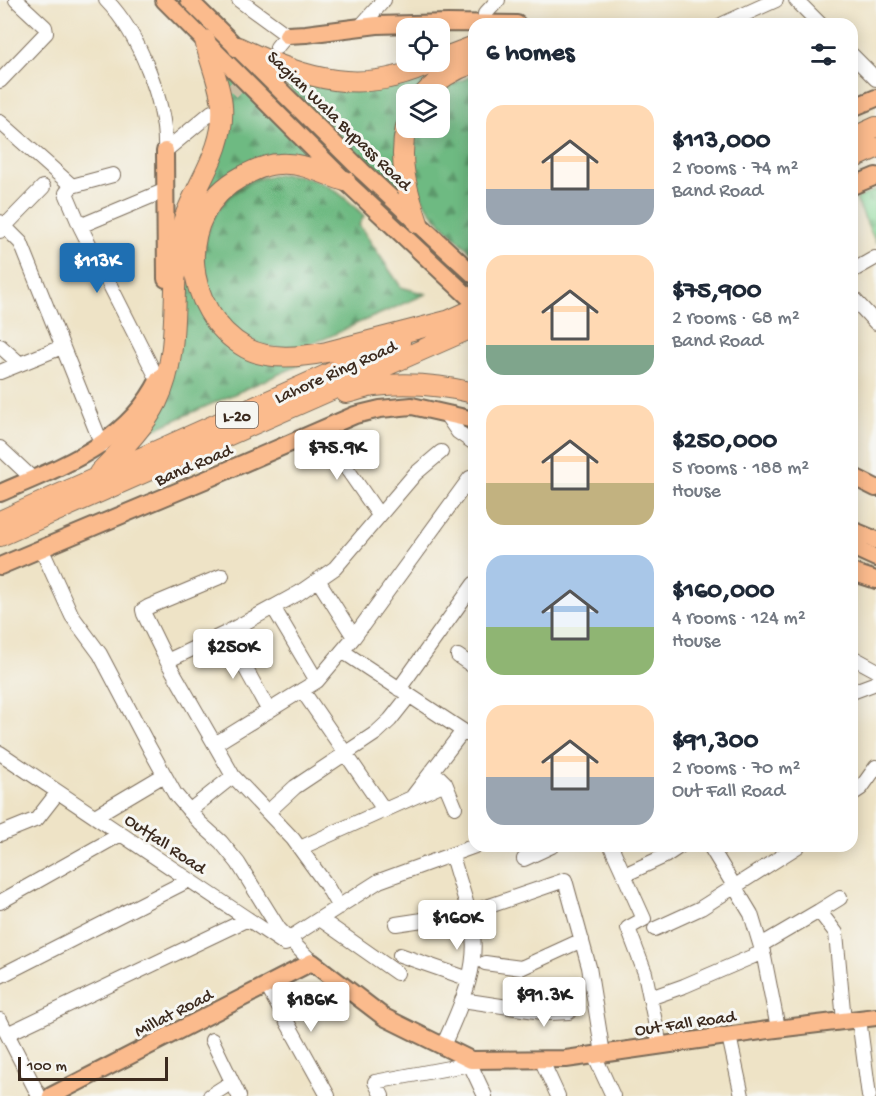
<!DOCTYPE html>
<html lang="en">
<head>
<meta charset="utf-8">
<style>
	body { margin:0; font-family:"Gochi Hand",sans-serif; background:#f6f6f7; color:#1f2937; height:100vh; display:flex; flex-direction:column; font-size:22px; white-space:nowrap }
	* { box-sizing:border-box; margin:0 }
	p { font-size:20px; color:#747a83 }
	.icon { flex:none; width:33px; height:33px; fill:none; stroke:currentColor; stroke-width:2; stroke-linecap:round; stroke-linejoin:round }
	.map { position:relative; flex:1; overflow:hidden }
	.side { position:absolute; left:468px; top:18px; width:390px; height:834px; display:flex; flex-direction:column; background:#fff; border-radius:18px; box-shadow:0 3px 15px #0003 }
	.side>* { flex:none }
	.controls { position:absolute; left:396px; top:18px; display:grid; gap:12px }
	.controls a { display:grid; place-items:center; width:54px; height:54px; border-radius:12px; background:#fff; box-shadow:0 3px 15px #0003; font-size:30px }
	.scale { position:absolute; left:18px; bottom:15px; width:150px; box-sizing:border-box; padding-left:6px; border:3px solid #3b2a1e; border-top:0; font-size:16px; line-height:21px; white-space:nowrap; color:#3b2a1e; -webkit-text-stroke:4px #f6f6f2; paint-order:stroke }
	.price { position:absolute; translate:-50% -51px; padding:0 14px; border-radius:6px; background:#fff; color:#222; font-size:20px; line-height:39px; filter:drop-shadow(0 2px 3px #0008) }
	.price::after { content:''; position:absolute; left:50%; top:36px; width:18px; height:14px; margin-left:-9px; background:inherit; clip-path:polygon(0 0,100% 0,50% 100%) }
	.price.active { background:#1f6fb2; color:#fff }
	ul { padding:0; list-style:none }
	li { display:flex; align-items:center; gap:18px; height:150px; padding:0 18px }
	li span { display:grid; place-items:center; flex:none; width:168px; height:120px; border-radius:18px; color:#555 }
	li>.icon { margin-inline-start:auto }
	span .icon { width:72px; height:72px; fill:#fffc; stroke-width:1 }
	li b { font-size:26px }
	h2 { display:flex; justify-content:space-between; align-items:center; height:72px; padding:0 18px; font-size:26px }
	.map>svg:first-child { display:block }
	.forest { fill:url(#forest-firs); stroke:#547250; stroke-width:1.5 }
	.cemetery { fill:url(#cemetery-stones); stroke:#62825c; stroke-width:1.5 }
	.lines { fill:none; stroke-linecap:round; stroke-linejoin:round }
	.minor-tunnel { stroke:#cabea4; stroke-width:14; stroke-dasharray:14 7; stroke-linecap:butt }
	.minor-casing { stroke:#7a6b59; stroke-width:16 }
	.major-casing { stroke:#7a6b59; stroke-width:20 }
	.highway-casing { stroke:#7a6b59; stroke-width:22 }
	.minor { stroke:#fff; stroke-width:14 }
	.major { stroke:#fbbb8d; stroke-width:16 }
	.highway { stroke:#fbbb8d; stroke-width:20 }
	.labels { text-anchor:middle; stroke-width:6; stroke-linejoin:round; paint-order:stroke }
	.shield { fill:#f6f6f2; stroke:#73675e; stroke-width:1.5 }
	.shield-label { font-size:16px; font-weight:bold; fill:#3b2a1e }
	.street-label { font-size:18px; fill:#3b2a1e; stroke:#f6f6f2 }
</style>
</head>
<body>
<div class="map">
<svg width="876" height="1096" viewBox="0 0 876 1096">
	<defs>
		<pattern id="forest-firs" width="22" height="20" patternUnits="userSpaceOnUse" patternTransform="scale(1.5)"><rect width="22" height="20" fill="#6eba82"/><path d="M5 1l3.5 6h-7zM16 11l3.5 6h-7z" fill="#5c976a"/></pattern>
		<pattern id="cemetery-stones" width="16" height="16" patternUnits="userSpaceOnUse" patternTransform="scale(1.5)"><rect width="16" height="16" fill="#89da9a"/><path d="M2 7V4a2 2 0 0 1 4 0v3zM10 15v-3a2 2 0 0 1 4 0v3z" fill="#77bb84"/></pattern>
	</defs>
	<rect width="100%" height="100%" fill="#f6f6f2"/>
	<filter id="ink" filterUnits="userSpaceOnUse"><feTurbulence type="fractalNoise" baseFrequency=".0167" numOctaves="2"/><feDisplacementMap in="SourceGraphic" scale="12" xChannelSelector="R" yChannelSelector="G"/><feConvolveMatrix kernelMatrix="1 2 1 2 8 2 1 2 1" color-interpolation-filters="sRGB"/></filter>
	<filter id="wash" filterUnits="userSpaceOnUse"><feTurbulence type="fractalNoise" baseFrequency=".008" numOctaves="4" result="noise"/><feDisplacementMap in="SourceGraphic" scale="24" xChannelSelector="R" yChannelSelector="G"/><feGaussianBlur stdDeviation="1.35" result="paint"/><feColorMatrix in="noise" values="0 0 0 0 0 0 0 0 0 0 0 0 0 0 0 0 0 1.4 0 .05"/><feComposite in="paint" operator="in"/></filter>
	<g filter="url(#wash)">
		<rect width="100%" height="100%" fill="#eee3c6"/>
		<path class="forest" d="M205,41L345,181L278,164L196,219L219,140Z
			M439,69L417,94H406V111L398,131L399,195L307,107L272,70L307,84Z
			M474,75V255C433,215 398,191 418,128H440V95L453,84Z
			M285,174C321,177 340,191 364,216L359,225L401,287L426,294C403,304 381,314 358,323C334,334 308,350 280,348C247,346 224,324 211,296C208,291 204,285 203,279C202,274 203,266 203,261C205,212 235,177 285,174Z
			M186,254L230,335L302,364L148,432Z"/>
		<path class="cemetery" d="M876,190V243L856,199Z"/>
	</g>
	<g filter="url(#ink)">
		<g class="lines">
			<path class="minor-tunnel" d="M217,107L250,73"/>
			<g class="minor-casing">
				<path id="minor" d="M106,0C139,34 167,103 165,151
					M239,0L287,35L277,47
					M796,0L820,24
					M484,23L485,14L498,0
					M723,24L776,0
					M361,26L384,0
					M852,55L876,79
					M0,81L46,33L45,27L16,0
					M0,122L72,186
					M165,151L212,112
					M113,175L72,186L66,193L80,226L158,380
					M0,222L21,243L102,445
					M80,226L166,190
					M0,231L43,187
					M852,271L875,258
					M852,297L876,323
					M0,346L19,363
					M0,372L62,347
					M445,413L458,432L474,443
					M320,430L379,515
					M0,448L33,479
					M41,548L72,616L100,654L150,749L175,794L200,823L221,842L238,863L279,929L312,962
					M222,576L148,607L143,610L144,614L167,661L233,776L293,839L325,883L339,907
					M318,580L354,637
					M273,607L317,681
					M226,633L269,711
					M342,651L474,738
					M458,656L474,667
					M852,657L876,670
					M167,661L226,633L299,593L335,568L415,474L441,452
					M399,689L474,584
					M302,690L385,811
					M852,692L876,683
					M215,744L317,681L354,637L470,478
					M0,753L285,944
					M439,777L445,783L455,807
					M852,794L861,788L876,767
					M413,796L463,731
					M189,811L233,776
					M268,812L295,787L376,733L390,720L409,696
					M95,816L164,775
					M0,834L37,819L58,792
					M611,846L644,919L628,928L645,973L660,1046
					M710,846L751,914L764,957L778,1028
					M300,848L445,783
					M524,859L552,846
					M624,875L665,856L680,846
					M0,902L121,834
					M819,911L840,898
					M320,919L397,973
					M396,924L469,913L565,880L589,967L603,1054
					M655,929L701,908L798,846
					M288,939L379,881L475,846
					M761,945L819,911L836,933L844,1021
					M400,955L469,979
					M485,963L521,968L582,940
					M0,976L189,880
					M267,986L328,1096
					M650,998L684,986L763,952
					M462,1000L549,1013L569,1012
					M859,1019L869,1096
					M0,1020L39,1096
					M7,1034L248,919
					M729,1036L742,1096
					M212,1040L239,1096
					M443,1046C459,1009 480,969 472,927C468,903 458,879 452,855
					M594,1055L613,1096
					M541,1059L558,1096
					M471,1060L470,1064L485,1096
					M210,1096L232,1082
					M382,1096L375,1082L470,1064"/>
			</g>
			<g class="major-casing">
				<path id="major" d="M164,0L345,181L474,302
					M189,0L362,171L474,275
					M287,35L306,34L377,25L448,23L517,24
					M852,108L876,98
					M165,151L166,279
					M852,186L876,176
					M852,476L876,488
					M0,493C62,466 127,444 159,379
					M852,530L876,540
					M852,547L876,558
					M0,566L205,480L355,415L380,409L412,406L474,420
					M852,572L876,580
					M51,1096L312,962L384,1017L471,1060L566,1059L768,1030L876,1017"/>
			</g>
			<g class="highway-casing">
				<path id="highway" d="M238,47C306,79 363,98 434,62
					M440,59L474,46
					M424,94C438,79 455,69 474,63
					M406,127C398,162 407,190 418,223
					M852,138L876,127
					M852,159L876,148
					M345,181C323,174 303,162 279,164C266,164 252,171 241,177C173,214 182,311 246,348C269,361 302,357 327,352L451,320
					M441,324L474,309
					M346,393C356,391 365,387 374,386C407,382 442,385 474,393
					M99,473C118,453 145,427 157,402C181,352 171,297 178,244C184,195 226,158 222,106C221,87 209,60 205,40
					M0,521L400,342
					M0,536L474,327"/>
			</g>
			<use href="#minor" class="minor"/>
			<use href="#major" class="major"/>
			<use href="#highway" class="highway"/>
		</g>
	</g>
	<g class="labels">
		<rect class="shield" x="216" y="402" width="42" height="26" rx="4.5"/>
		<g class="shield-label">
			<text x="237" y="421">L-20</text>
		</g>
		<g class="street-label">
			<text transform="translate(340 120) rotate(44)" y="6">Sagian Wala Bypass Road</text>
			<text transform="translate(335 371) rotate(-24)" y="6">Lahore Ring Road</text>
			<text transform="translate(193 464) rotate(-23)" y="6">Band Road</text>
			<text transform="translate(166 843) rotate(34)" y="6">Outfall Road</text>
			<text transform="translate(173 1012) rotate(-27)" y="6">Millat Road</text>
			<text transform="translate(685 1022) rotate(-8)" y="6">Out Fall Road</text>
		</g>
	</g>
</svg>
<div class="controls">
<a><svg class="icon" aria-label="locate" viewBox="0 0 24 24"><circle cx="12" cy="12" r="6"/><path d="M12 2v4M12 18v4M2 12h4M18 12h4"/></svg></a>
<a><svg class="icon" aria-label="layers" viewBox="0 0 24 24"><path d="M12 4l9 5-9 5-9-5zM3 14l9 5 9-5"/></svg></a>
</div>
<div class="scale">100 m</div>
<b class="price active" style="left:97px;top:294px">$113K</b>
<b class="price" style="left:337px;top:481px">$75.9K</b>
<b class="price" style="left:233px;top:680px">$250K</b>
<b class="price" style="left:457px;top:951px">$160K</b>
<b class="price" style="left:544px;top:1028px">$91.3K</b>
<b class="price" style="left:311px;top:1033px">$186K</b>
<section class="side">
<h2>6 homes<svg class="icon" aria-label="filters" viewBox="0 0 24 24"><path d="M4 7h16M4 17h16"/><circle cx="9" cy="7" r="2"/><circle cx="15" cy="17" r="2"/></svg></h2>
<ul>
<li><span style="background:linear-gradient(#ffd9b3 70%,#9aa5b1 0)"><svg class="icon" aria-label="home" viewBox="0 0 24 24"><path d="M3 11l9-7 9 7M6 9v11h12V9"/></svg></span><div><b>$113,000</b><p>2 rooms · 74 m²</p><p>Band Road</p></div></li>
<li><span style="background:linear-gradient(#ffd9b3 75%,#7fa58c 0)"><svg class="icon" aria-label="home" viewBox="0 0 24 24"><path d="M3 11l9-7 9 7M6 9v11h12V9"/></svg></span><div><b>$75,900</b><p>2 rooms · 68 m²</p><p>Band Road</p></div></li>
<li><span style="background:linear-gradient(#ffd9b3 65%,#c2b280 0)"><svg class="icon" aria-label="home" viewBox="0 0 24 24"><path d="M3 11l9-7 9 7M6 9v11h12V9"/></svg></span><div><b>$250,000</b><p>5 rooms · 188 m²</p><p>House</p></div></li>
<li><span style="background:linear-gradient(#a9c7e8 60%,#8fb573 0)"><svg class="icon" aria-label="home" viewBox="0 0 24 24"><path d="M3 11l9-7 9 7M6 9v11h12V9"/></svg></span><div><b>$160,000</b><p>4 rooms · 124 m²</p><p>House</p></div></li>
<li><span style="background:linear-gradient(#ffd9b3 60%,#9aa5b1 0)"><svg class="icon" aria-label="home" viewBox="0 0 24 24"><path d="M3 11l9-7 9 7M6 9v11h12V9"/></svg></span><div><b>$91,300</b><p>2 rooms · 70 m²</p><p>Out Fall Road</p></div></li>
</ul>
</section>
</div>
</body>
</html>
